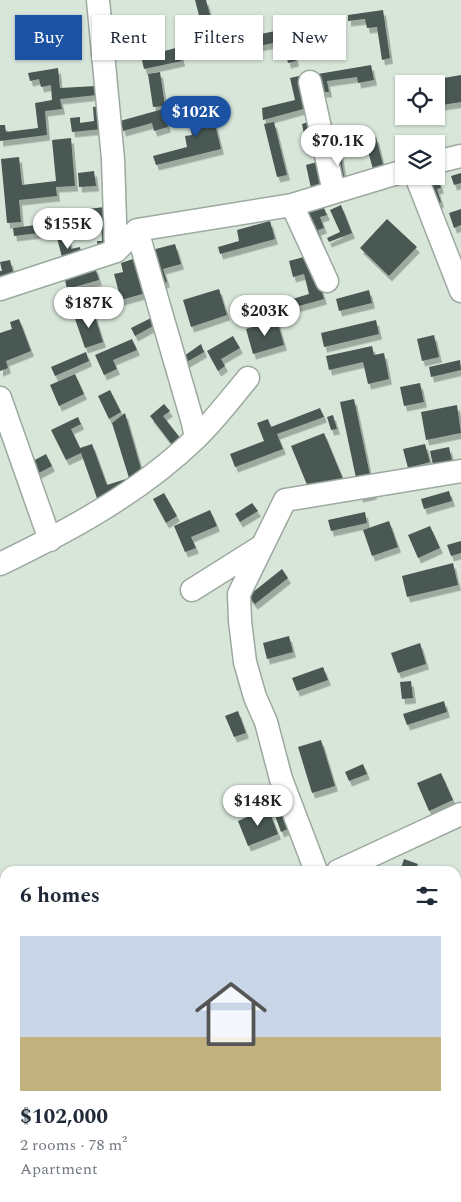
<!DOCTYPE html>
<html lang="en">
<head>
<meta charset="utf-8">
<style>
	body { margin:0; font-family:Spectral,serif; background:#f2f2f3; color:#1f2937; height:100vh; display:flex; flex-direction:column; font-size:19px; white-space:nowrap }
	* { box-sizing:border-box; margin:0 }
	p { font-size:16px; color:#747a83 }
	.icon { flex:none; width:28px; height:28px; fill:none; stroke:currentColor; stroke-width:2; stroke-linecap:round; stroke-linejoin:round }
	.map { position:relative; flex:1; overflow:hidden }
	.side { position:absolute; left:0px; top:866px; width:461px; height:336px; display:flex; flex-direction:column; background:#fff; border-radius:15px 15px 0 0; box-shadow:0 1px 4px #0004 }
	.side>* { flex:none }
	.hud { position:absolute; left:15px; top:15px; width:431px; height:45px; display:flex; gap:10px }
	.fabs { position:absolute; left:395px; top:75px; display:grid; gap:10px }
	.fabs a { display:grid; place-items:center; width:50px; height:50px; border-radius:0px; background:#fff; box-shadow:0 1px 4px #0004; font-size:25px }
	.price { position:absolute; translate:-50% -42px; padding:0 11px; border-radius:18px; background:#fff; color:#222; font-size:16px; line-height:32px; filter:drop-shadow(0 1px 2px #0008) }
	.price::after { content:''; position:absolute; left:50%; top:30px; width:15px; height:11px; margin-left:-8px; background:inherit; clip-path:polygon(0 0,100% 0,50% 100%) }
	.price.selected { background:#1b52a4; color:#fff }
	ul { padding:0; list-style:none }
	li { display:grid; align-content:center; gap:10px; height:265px; padding:0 20px }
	li span { display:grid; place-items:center; height:155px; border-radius:0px; color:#555 }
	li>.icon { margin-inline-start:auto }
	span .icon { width:90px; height:90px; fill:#fffc; stroke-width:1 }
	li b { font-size:21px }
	h2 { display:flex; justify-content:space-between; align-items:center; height:60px; padding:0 20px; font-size:21px }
	.pill { padding:0 18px; border-radius:0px; background:#fff; box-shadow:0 1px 4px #0004; font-size:18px; line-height:45px }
	.pill.selected { background:#1b52a4; color:#fff }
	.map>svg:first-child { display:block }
	.building { fill:#485852; filter:url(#shadow) }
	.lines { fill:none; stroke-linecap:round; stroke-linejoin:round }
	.minor-casing { stroke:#9ca99f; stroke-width:25 }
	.minor { stroke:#fff; stroke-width:22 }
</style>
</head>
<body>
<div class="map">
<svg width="461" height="1202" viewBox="0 0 461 1202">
	<defs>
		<filter id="shadow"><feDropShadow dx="3" dy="5.5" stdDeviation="0" flood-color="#0004"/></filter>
	</defs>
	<rect width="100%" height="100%" fill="#d8e6da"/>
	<path class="building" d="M195,0H206L218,45L198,50L196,41L205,38Z
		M383,10L390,58L382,60L377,27L367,28L365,19L348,21V15Z
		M314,16L319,32L309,35L305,19Z
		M289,28L296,61L288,63L283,41L254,47L252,36Z
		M157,33L161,52L179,47L182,61L144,69L137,38Z
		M371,65L374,80L358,83L357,77L327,81L329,92H321L318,74Z
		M58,68L60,88L96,86L97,95L60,99L62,109L45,111L47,135L0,141V125H5L6,132L38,128L35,103L52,100L51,85L41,87L39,79L30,81L28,73Z
		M160,72L165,106L153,107L148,74Z
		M461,75V102L436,106V84H427L426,81Z
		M299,76L307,108L263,120L262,108L295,100L290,78Z
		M209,99L221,149L156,165L153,156L187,147L185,136L192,135L189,124L201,121L197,102Z
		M101,106L103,129L72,132L70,118L80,117V123L94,121L93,107Z
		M163,109L168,127L154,131L152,123L123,131L120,121Z
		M311,121L315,136L305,139L302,124Z
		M274,122L287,175L277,177L264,124Z
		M376,137L383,165L395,162L397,167L374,173L365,140Z
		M71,138L75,186L56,187L57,196L19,200L21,222L7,223L1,159L19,157L22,185L56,181L52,140Z
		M340,151L345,182L337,183L332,152Z
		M317,162L322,186L311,188L306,165Z
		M94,171L96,186L79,187L78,173Z
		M461,173V183L454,185L451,176Z
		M438,179L441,188L437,189L441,202L431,207L423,184Z
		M341,205L352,233L329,242L327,238L340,232L330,210Z
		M104,207L109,247L98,248L97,241H102L101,222L94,223L93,215L72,220L73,229L14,236L13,228L59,222L58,213Z
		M324,208L327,215L320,217L324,228L318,230L325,252L304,214Z
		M461,209V225L454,228L449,213Z
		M387,219L417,247L389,276L360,248Z
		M270,221L275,239L220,254L218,247L239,241L237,230Z
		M68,236L71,249L80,247L82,257L63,261L57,238Z
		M175,244L181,264L163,269L167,282L157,285L148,251Z
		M311,255L324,299L288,309L286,301L309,294L304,274L293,277L289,261Z
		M136,258L146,293L121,300L114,274L123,272L121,263Z
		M10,260L14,276L0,279V271H2L0,262Z
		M95,267L99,280L67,289L64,276Z
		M219,289L227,315L191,327L183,300Z
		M369,290L372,303L339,311L336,299Z
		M93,310L103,342L85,348L74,316Z
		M151,318L155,325L135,336L131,328Z
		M19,319L31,351L6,361L8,368L0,371V333L12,329L10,322Z
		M277,320L284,345L253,354L246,329Z
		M376,320L379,334L324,347L321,333Z
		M434,335L439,357L422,361L417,339Z
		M233,336L240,348L221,359L225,366L218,371L207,351Z
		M132,339L137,350L113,360L117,369L104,375L95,355Z
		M201,344L204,352L180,366L184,356Z
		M372,346L374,355L384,353L389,379L368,384L363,362L329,370L326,356Z
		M86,352L89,361L55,376L51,367Z
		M460,360L461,370L431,377L429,367Z
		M75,374L84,394L59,406L50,385Z
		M420,383L424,402L404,406L400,387Z
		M110,390L121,412L109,419L98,396Z
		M354,399L374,494L360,497L340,402Z
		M164,404L170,411L163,416L181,439L173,446L150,416Z
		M457,405L461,433L426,440L421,412Z
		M320,408L324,417L277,434L283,449L235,467L230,454L264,441L257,423L268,419L271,427Z
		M125,413L144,479L98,501L81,453L66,460L51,430L78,417L81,424L71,429L80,448L92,444L107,485L129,478L112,423Z
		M333,415L337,429L331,430L327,417Z
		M324,433L343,479L310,492L291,446Z
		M425,444L430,462L408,468L403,449Z
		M449,447L455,475L436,479L430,451Z
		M46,454L52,466L35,475L29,463Z
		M449,491L452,501L424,509L421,499Z
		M164,493L177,516L166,523L153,499Z
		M252,503L258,511L240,522L235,514Z
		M210,510L217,526L191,537L196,548L185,552L174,526Z
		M365,512L367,523L331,531L328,520Z
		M389,521L398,547L372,556L363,530Z
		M430,526L440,548L418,558L408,535Z
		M461,541V553L451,556L447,545Z
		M453,563L458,585L407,597L402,576Z
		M282,569L288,578L255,604L248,596Z
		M289,636L293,652L267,659L263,643Z
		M420,643L426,664L398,673L391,653Z
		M323,667L328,680L297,691L292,678Z
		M411,681L413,698L402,699L400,682Z
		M444,701L447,712L407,725L403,714Z
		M238,711L246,733L234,737L225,716Z
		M321,740L335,786L312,793L298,747Z
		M363,764L367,774L349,781L345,772Z
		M441,773L453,800L429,811L417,783Z
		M282,806L290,828L281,832L273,810Z
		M268,808L278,834L248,846L238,821Z
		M404,859L418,864L415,871H400Z
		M456,1046L461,1058V1073L456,1075Z
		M5,1141V1156L0,1158V1143Z"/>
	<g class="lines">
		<g class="minor-casing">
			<path id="minor" d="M310,82L334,192
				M436,162L461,156
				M416,176L461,291
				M292,205L327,281
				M137,230L193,423L196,438
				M116,251L137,230L292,205L404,171
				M0,289L116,251L113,159L98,0
				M0,398L50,540
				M0,564C70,530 139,493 195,439C215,420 231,398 248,378
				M192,590L262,546
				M316,871L281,779L266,722L255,697L245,662L240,621L239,594L285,500L461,471
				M338,871L461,814
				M456,1165L461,1159
				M0,1173L5,1186
				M166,1198L168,1202
				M293,1198L297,1202
				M436,1198L440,1202"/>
		</g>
		<use href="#minor" class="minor"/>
	</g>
</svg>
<div class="fabs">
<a><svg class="icon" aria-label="locate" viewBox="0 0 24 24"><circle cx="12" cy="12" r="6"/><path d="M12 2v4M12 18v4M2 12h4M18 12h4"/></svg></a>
<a><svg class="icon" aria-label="layers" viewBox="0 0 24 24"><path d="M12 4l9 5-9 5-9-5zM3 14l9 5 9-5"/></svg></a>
</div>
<b class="price selected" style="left:196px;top:138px">$102K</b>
<b class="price" style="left:338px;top:167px">$70.1K</b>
<b class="price" style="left:68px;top:250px">$155K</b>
<b class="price" style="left:89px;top:329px">$187K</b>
<b class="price" style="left:265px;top:337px">$203K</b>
<b class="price" style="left:258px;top:827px">$148K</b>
<div class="hud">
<a class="pill selected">Buy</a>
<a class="pill">Rent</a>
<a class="pill">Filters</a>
<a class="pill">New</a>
</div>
<section class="side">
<h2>6 homes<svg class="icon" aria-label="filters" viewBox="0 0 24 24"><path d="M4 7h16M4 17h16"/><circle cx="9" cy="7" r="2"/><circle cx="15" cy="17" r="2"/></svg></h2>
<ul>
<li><span style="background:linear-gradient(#c9d6e8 65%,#c2b280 0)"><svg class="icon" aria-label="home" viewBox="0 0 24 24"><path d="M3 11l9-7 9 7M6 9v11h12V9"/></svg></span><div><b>$102,000</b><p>2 rooms · 78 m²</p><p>Apartment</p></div></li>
</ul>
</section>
</div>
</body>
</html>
